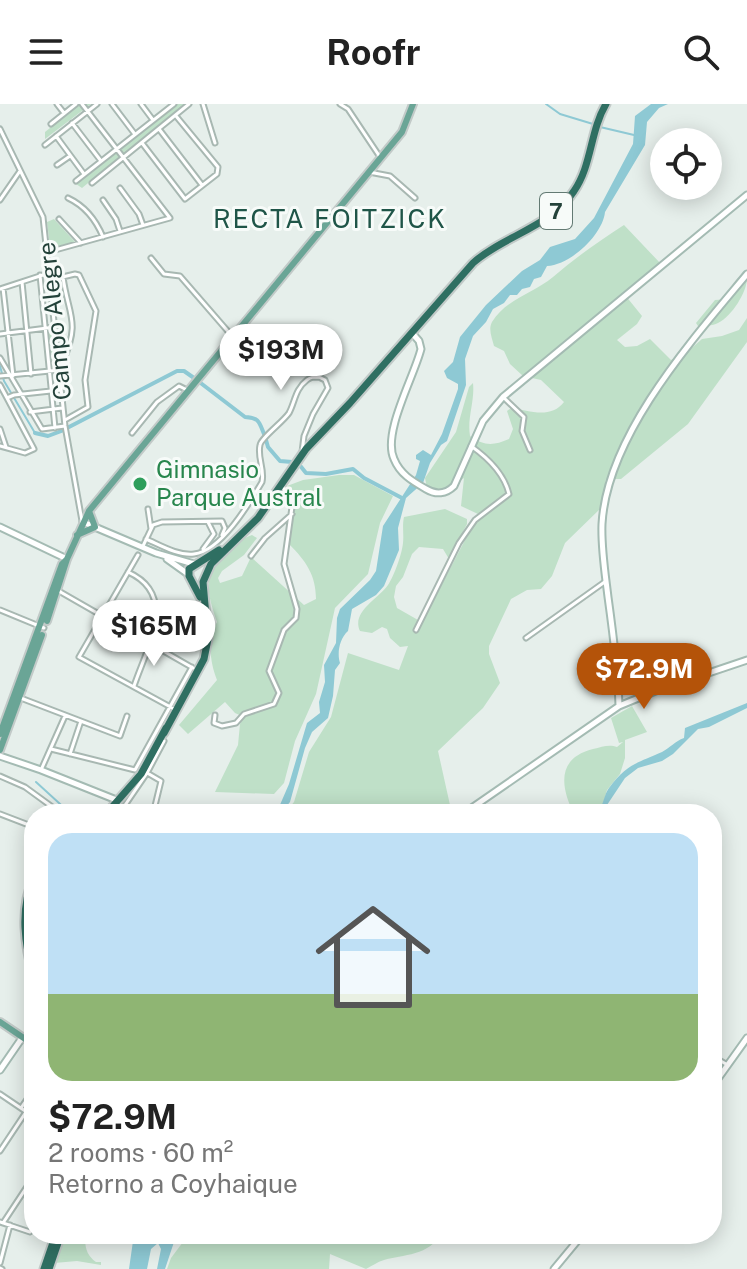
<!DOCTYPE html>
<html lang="en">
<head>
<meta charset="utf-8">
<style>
	body { margin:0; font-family:"Public Sans",sans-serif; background:#f6f6f6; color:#222; height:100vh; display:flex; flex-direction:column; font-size:30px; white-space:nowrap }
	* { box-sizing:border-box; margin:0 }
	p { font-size:26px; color:#767676 }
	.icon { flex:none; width:44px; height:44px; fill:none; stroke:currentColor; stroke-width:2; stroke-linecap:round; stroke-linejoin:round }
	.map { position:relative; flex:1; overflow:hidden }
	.panel { position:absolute; left:24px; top:700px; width:698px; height:440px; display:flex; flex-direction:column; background:#fff; border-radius:32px; box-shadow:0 4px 20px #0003 }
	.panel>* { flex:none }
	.tools { position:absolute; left:650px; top:24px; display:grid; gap:16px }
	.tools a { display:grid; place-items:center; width:72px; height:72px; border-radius:50%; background:#fff; box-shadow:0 4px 20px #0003; font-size:40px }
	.price { position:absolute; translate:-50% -68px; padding:0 18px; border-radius:28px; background:#fff; color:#222; font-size:26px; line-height:52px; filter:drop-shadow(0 2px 4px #0008) }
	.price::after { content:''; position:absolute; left:50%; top:48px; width:24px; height:18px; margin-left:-12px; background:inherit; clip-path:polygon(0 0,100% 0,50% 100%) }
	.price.selected { background:#b45309; color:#fff }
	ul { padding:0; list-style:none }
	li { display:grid; align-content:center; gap:16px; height:424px; padding:0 24px }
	li span { display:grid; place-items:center; height:248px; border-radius:24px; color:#555 }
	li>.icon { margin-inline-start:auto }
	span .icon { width:144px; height:144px; fill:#fffc; stroke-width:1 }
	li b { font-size:34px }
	header { display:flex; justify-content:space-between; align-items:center; height:104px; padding:0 24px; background:#fff; font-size:36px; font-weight:700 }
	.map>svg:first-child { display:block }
	.green { fill:#bfe0c8 }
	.water { fill:#8ec9d4 }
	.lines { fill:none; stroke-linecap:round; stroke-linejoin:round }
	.stream { stroke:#8ec9d4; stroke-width:2 }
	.canal { stroke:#8ec9d4; stroke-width:4 }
	.street-casing { stroke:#a8b8b2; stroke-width:7 }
	.secondary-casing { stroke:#a4bbb3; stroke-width:9 }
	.primary-casing { stroke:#c2cac8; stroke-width:10 }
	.highway-casing { stroke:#c2cac8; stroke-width:11 }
	.street { stroke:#fff; stroke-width:3 }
	.secondary { stroke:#fff; stroke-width:5 }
	.primary { stroke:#6aa596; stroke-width:6 }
	.highway { stroke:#2f6f62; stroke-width:7 }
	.leisure-dot { fill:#2e9e5b; stroke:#f7fbf9; stroke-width:3 }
	.labels { text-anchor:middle; stroke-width:6; stroke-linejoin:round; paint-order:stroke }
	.shield { fill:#f7fbf9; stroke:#637a73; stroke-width:2 }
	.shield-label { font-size:22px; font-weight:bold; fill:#24423a }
	.street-label { font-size:24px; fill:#24423a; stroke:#f7fbf9 }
	.leisure-label { font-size:24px; fill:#27864d; stroke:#f7fbf9; text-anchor:start }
	.neighbourhood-label { font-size:26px; letter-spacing:2px; fill:#1f5548; stroke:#f7fbf9 }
</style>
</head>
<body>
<header><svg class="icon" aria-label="menu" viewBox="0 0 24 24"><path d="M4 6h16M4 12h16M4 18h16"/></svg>Roofr<svg class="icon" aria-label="search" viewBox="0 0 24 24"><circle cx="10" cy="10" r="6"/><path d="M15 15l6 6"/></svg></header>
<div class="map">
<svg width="747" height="1165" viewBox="0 0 747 1165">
	<rect width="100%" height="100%" fill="#e6efeb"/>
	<path class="green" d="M80,0H91L45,35V28Z
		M178,0H185L82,84L76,80Z
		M54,115L75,138L53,143L50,142L47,118Z
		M624,121L661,160L625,191L642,212L637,220L617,236L625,243L637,242L650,235L671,256L687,248L702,235L722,232L739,226L747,214V238L688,320L621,375H606L601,404L565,439L552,472L541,485L527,486L511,495L489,542V550L500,579L483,604L438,647L452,710H284L294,698L309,648L331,613L348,549L399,566L408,542L400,543L390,534L387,525L382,523L372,529L360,527C351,508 378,495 388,481C394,472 402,450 403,439C404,430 402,422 404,413L445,405L467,415V420L449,455L443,445L419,443L412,450L403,473L396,482L394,493L397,504L418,516L426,511L465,436L478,416V410L461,402L464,374L447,386L427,384L425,374L456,328L469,283L473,279C475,297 467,314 470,332C484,342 493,342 509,335L513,325L507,307L511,304C530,307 551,315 564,298L541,276L523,272L510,260L504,247L494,242C492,234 488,225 492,218C506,195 534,189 553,173C575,154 599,137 624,121Z
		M747,174C747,188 732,212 718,219C712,222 705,222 698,222L696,219L715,196L729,195Z
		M54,224L58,265H52L47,226Z
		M339,371H354L393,392L380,419L368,470L335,504L316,590L295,637L284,679L274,690L215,688L238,641L240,620L244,613L235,609L225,598L188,630L179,621L217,576C210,559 207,535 217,518C207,489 202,471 226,448C235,440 241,435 252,431L257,434L244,451L222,467L218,474L220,479L242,472L251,453L304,501L316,495C316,471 306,457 289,440L293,409L287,382L303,376Z
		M632,602L647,628L625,636V654L620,670L607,686L602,704L593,710H574C560,682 557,654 593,645C602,643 609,640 617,643L623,638L619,639L611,614Z
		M64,1130H86C84,1141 86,1151 96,1158H101V1161L77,1157L54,1159Z
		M189,1130H316L321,1133L339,1130L334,1134L346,1137L368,1131L378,1135L386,1130H440C431,1151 402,1151 384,1156C377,1158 372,1162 366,1165L330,1150L329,1165H167L171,1154Z"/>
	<path class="water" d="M651,0H668L659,4L647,18L645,41L605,108C603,130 571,161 547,162L541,173L534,175L530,183L522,185L517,191H510L504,199L493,205L486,218L473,232L465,255L466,281L447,337L441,341L430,359L423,379L406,394L398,424L399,446L384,482L376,491L352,505L348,527C339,535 337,550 340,559L335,566L333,592L328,614L312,628L305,644L290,698L280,710H276L289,680L307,619L320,609L319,598L325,578L324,561L336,539L337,514L340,505L370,476L376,467L383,422L416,371L420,357L416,355V351L423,346L431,351L442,330L458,285V280L447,274L444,267L453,258L460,233L486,201L522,167L540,156L550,143L575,135L594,114L633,40L635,12Z
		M747,599V604L709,623L698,625L673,650L662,657L638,664L625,674L601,710H593C605,704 602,694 609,684C627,660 637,659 662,648C670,644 675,637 684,634L685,624Z
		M131,1130H150V1134L158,1133L174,1138L165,1165H157L161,1145L158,1139L151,1145L147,1165H129L133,1137Z"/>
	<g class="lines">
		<path class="stream" d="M546,0L560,10L593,20
			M600,23L634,31
			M0,262L4,277L35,329
			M36,678L71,710"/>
		<path class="canal" d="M198,277L245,313C259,314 259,317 264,330
			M69,323L177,267H184L194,274
			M35,329L48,332L64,326
			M266,336L268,343L280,357L292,358
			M298,359L306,369L326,370L353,365L364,374L402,394"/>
		<g class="street-casing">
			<path id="street" d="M57,0L64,9
				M112,0L134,29
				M141,0L153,16
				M203,0L215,39
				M340,0L348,5L380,53
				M72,19L101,57
				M51,20L76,0
				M0,25L43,113L65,322L82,417
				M159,25L202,81
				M56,32L84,70
				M142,39L185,95L217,70L218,63L176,12
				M45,41L97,0
				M57,61L70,52
				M369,68L390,72L415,94
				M76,77L174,0
				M92,79L189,0
				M120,84L139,110L143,121
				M68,94C85,102 96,116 103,133
				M0,96L20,67
				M103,96L116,115L120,127
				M59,115L81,139
				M48,148L170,114L82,0
				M151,154L164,170L180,172L232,232
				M40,171L55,324
				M50,176L75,170L79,171L96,207L85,276L88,303L65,316
				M22,178L31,270
				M3,184L13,272
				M0,185L49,169
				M0,230L55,223
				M0,254L42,325L65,322
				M59,258L63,257C81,217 68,211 63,173
				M0,272L60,266
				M0,281L7,294
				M503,293L524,313L522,327L530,346
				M30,308L62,304
				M0,325L6,343
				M132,329L157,298L179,282L187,286
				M0,342L25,349L34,345L7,294L14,291L60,286
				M148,405L151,425
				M146,435C160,441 178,452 194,450C221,447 249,400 262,378C265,365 257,354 260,341C261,334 283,318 289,309C295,298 295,285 307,276C311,273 313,273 319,273L325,276L328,284L313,310L304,332L302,348
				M143,442L153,421L162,418L222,417L225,424L222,431
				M203,445L214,430L208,418
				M138,451L79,553L176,606
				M251,452L265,434L292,410
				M128,468C179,491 147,543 134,582
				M57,486L193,564
				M0,506L44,524
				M416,526L459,439L475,416L509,390C504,369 488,354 471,342
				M526,534L606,477
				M18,593L120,632L127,612
				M215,611L214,619L222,622L236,619L244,610L274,600L279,589L269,567L284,526L296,514L297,505L284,460L292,403L282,381
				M51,645L135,666L192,563
				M70,650L81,617
				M41,666L65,612
				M149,670L161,677L153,710
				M0,672L25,683L62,710
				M0,710L34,723
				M119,710L147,669L164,637
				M712,952L726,960
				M0,990L34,1013
				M21,1004L34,985
				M0,1047L26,1008
				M0,1118L30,1128
				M3,1119L34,1072
				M0,1159L10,1121
				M0,1164L2,1165"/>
		</g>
		<g class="secondary-casing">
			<path id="secondary" d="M412,229L419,237L421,245C414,273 382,329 394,355C400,370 412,377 426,385C436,391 446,390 454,382L483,317L503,293L747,91
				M83,418L156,449L194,460
				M0,423L67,455
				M167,455L188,470
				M618,566L632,581L653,586
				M619,602C618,565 613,529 608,493C605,468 601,444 602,420C607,331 692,236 747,170
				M0,652L41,666L119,697
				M463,710L619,602L658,586L747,556
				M0,966L22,934L34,931
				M712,983L747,934
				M554,1165L583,1130"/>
		</g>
		<g class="primary-casing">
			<path id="primary" d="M77,431L95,423L89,407
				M47,517L67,455
				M0,630L62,460L67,455L89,407L402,28L413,0
				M0,646L42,531
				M0,918L34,941"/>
		</g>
		<g class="highway-casing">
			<path id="highway" d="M200,493L189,472V465L219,446
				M164,629L204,555L208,535L203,478L211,460L258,414L306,345L350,299L473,159C503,132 551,123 574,87C592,61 590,27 606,0
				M106,710L141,670L166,624
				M34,773C19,806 25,841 34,875
				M44,1165L56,1130
				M49,1165L60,1133"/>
		</g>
		<use href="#street" class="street"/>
		<use href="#secondary" class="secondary"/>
		<use href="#primary" class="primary"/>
		<use href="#highway" class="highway"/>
	</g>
	<circle class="leisure-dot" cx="140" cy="380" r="8"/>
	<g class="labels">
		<rect class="shield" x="540" y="89" width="32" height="36" rx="6"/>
		<g class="shield-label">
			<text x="556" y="115">7</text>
		</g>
		<g class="street-label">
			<text transform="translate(55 217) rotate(-96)" y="8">Campo Alegre</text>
		</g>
		<g class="leisure-label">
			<text x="156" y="374">Gimnasio<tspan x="156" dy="28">Parque Austral</tspan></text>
		</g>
		<g class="neighbourhood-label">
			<text x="330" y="124">RECTA FOITZICK</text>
		</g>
	</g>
</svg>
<div class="tools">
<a><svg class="icon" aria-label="locate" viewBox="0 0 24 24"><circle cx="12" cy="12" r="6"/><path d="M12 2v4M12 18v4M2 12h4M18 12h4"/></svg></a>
</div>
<b class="price" style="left:281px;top:288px">$193M</b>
<b class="price" style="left:154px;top:564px">$165M</b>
<b class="price selected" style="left:644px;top:607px">$72.9M</b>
<section class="panel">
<ul>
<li><span style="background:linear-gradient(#bfe0f5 65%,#8fb573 0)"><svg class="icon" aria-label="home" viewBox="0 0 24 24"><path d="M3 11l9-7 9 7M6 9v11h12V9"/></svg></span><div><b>$72.9M</b><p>2 rooms · 60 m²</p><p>Retorno a Coyhaique</p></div></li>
</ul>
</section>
</div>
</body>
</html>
